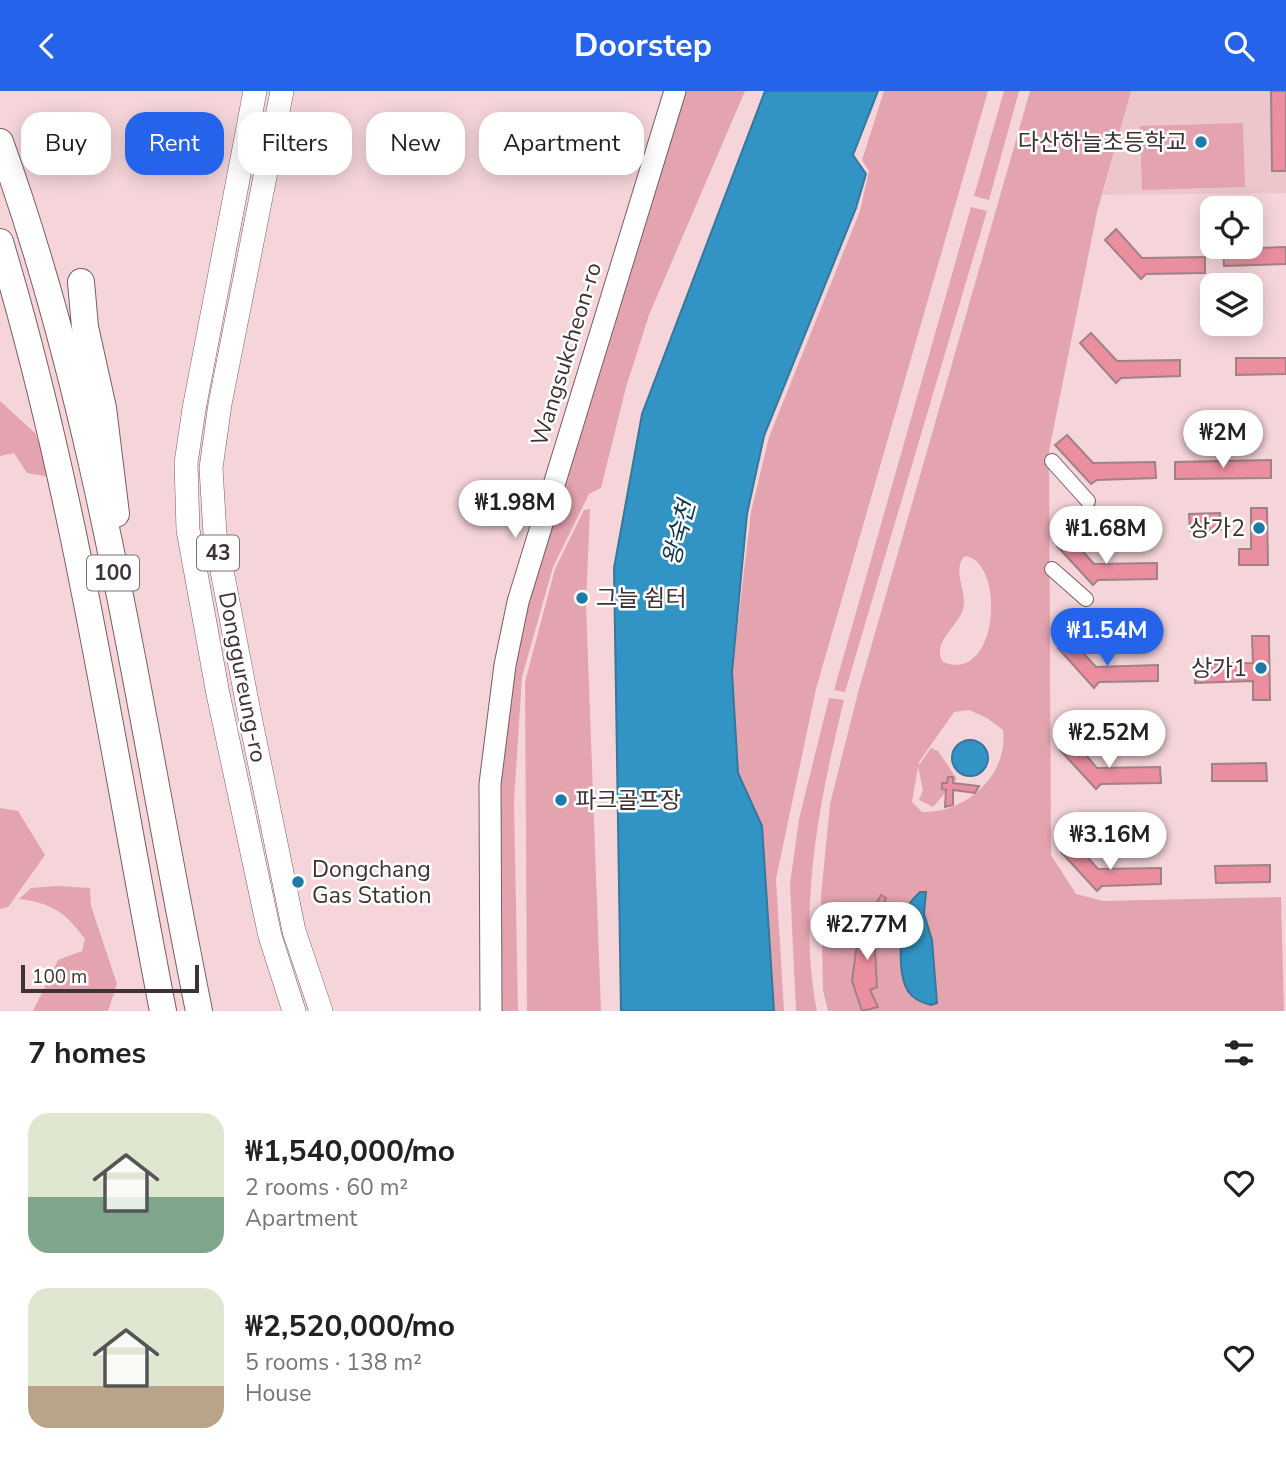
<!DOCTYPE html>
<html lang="en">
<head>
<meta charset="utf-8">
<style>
	body { margin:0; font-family:"Nunito Sans","Noto Sans KR",sans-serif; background:#f2f2f2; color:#222; height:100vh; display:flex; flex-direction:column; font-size:26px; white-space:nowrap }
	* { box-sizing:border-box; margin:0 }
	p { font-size:23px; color:#767676 }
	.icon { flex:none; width:38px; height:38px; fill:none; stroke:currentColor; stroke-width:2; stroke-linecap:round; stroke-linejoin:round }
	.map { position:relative; height:920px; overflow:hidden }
	.side { display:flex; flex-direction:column; background:#fff; flex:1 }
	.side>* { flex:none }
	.guide { position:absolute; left:21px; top:21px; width:700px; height:63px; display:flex; gap:14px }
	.fabs { position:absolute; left:1200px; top:105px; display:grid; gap:14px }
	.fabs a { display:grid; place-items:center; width:63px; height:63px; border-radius:14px; background:#fff; box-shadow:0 4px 18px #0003; font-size:35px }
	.scale { position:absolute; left:21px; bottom:18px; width:178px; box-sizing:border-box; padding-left:7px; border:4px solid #3e3234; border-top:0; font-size:19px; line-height:24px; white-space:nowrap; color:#3e3234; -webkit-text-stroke:5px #fff; paint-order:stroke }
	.price { position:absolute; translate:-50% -60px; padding:0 16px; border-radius:24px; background:#fff; color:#222; font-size:23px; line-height:46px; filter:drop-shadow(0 2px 4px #0008) }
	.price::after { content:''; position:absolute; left:50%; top:42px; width:21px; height:16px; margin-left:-10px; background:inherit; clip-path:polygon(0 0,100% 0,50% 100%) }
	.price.current { background:#2563eb; color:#fff }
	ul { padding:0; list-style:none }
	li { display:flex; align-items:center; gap:21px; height:175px; padding:0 28px }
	li span { display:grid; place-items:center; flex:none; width:196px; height:140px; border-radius:21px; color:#555 }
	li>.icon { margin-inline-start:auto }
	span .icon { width:84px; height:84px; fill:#fffc; stroke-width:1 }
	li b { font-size:30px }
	h2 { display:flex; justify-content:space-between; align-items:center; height:84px; padding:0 28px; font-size:30px }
	.pill { padding:0 24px; border-radius:21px; background:#fff; box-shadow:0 4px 18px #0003; font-size:24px; line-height:63px }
	.pill.current { background:#2563eb; color:#fff }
	header { display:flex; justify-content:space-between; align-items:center; height:91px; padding:0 28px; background:#2563eb; color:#fff; font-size:32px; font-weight:700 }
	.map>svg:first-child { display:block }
	.built { fill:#edc6cc }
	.green { fill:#e3a4af; fill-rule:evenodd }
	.water { fill:#3294c5; stroke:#36779a; stroke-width:2 }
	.building { fill:#eb8ea0; stroke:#9f8286; stroke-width:2 }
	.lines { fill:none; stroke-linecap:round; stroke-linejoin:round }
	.street-casing { stroke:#795e62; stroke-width:16 }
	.secondary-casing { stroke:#795e62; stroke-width:23 }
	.primary-casing { stroke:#795e62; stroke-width:24 }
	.highway-casing { stroke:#795e62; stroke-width:28 }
	.street { stroke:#fff; stroke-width:14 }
	.secondary { stroke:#fff; stroke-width:21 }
	.primary { stroke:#fff; stroke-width:23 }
	.highway { stroke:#fff; stroke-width:26 }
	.poi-dot { fill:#1c7ba8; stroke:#fff; stroke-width:2.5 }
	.labels { text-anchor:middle; stroke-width:5; stroke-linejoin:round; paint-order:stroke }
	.shield { fill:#fff; stroke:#787071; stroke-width:2 }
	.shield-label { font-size:21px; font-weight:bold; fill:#3e3234 }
	.poi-label { font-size:23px; fill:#3e3234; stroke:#fff; text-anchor:end }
	.street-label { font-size:23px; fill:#3e3234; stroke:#fff }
	.water-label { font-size:24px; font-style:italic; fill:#0d374b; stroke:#fff }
</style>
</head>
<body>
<header><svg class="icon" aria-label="back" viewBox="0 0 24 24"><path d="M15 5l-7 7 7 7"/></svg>Doorstep<svg class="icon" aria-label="search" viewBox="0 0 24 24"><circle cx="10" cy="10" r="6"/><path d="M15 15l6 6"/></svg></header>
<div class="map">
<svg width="1286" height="920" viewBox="0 0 1286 920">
	<rect width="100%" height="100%" fill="#f5d5da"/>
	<path class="built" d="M1131,0H1286V102L1102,104Z"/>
	<path class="green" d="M680,0H745L649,224L626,296L601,397L589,403L553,476L522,586L514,710L518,920H496L494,703L519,521Z
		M884,0H988L816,598L776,788L784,920H774L768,850L738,682L732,581L751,421L769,346L860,120L869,80L862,69Z
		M1004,0H1019L989,109L974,105Z
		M1030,0H1131L1097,121L1049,360L1051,764L1076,803L1103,810L1281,806L1284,920H828L823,899L821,805L830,713L859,598ZM965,465C1006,470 999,594 943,571C931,551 958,536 963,518C968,501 951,479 965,465ZM969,619L987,627L1003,639C1009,684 965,723 922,721L912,711L918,676L923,699L919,709L933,716L957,688L938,660L931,657L919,674V671L954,621Z
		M1243,32L1245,96L1142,99L1140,35Z
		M971,116L987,120L845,601L834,599Z
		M0,310L35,342L51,386L27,382L14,362L0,365Z
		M590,418L586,513L601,920H527L525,591L555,478L584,419Z
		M829,607L844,609C820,707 797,818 817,920H796L790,793L799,728Z
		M0,717L18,720L45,764L8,816L0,818Z
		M56,795L90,797L91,815L117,893L108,920H33L58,869L82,860L85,848C65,821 52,812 19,808L31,797Z"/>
	<path class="water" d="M765,0H878L853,64L866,83L856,117L764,345L747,423L732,581L738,682L762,735L774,920H621L614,477L642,323Z
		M952 667a18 18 0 1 1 36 0a18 18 0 1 1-36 0Z
		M920,801H926L924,823L932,849L937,912L931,914C923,912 913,908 908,900C897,883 900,837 907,818C909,811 915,806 920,801Z"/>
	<path class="building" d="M1271,0H1286V80H1272Z
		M1116,138L1142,167L1205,166V182L1146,183L1141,188L1105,149Z
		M1286,156V173L1224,175L1223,158Z
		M1091,242L1117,270L1180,269V285L1121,287L1116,292L1080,252Z
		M1236,267H1286V283L1236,284Z
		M1067,344L1093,372L1155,371L1156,387L1097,389L1091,393L1055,354Z
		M1271,369V387L1175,388V371Z
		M1251,417H1267L1268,474H1239V458H1251Z
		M1220,422L1221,439L1190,440L1189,423Z
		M1068,444L1094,473L1157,472V488L1098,489L1093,494L1057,455Z
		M1252,545H1269L1270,609H1253V590L1195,592V573L1253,572Z
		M1069,547L1096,576L1158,574V590L1099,591L1094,597L1058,557Z
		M1072,648L1097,677L1160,676L1161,692L1101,693L1096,698L1060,659Z
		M1266,672L1267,690H1212V673Z
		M948,686H953V692L979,695L975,702L953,699V714L945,716L946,699L942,698V692H947Z
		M1073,750L1098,778L1161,777V793L1102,795L1097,800L1061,761Z
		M1270,774V791L1216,792L1215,775Z
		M881,804L886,807L871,847L870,859H875L877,896L870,899L878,916L862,920L852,890L856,860L864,835Z"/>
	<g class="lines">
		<g class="street-casing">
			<path id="street" d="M1052,370L1088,410
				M1052,478L1086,508"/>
		</g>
		<g class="secondary-casing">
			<path id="secondary" d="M491,920L490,693L505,574L518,511L675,0"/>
		</g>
		<g class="primary-casing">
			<path id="primary" d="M255,0L194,318L186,372L188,439L218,603L270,845L294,920
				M282,0L220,313L211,377L215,443L249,621L294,840L321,920"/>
		</g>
		<g class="highway-casing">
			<path id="highway" d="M0,51C101,330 140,630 199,920
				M0,151C76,403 113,663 163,920
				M81,191L85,236L103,317L116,423"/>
		</g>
		<use href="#street" class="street"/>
		<use href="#secondary" class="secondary"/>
		<use href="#primary" class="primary"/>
		<use href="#highway" class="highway"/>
	</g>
	<g class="poi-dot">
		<circle cx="1201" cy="51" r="7"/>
		<circle cx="1259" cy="437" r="7"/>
		<circle cx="582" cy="507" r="7"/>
		<circle cx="1261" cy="577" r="7"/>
		<circle cx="561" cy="709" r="7"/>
		<circle cx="298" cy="791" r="7"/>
	</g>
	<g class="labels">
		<g class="shield">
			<rect x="197" y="444.5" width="42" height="35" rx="5"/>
			<rect x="87" y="464.5" width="52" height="35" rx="5"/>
		</g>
		<g class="shield-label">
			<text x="218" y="469">43</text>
			<text x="113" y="489">100</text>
		</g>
		<g class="poi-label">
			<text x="1187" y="59">다산하늘초등학교</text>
			<text x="1245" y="445">상가2</text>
			<text x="596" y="515" text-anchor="start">그늘 쉼터</text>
			<text x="1247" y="585">상가1</text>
			<text x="575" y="717" text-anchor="start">파크골프장</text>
			<text x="312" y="786" text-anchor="start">Dongchang<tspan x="312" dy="26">Gas Station</tspan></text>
		</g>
		<g class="street-label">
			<text transform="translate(566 263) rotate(-73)" y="8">Wangsukcheon-ro</text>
			<text transform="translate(243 586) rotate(79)" y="8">Donggureung-ro</text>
		</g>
		<g class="water-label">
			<text transform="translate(679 442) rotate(-75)" y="8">왕숙천</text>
		</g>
	</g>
</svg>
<div class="fabs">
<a><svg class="icon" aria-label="locate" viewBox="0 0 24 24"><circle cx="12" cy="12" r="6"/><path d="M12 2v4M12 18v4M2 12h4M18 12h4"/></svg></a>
<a><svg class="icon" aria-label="layers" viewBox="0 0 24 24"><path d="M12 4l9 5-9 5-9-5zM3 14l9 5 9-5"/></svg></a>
</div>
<div class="scale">100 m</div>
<b class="price" style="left:1223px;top:379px">₩2M</b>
<b class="price" style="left:515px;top:449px">₩1.98M</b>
<b class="price" style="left:1106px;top:475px">₩1.68M</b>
<b class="price current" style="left:1107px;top:577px">₩1.54M</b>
<b class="price" style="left:1109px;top:679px">₩2.52M</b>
<b class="price" style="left:1110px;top:781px">₩3.16M</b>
<b class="price" style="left:867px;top:871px">₩2.77M</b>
<div class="guide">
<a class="pill">Buy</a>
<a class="pill current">Rent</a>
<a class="pill">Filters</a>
<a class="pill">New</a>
<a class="pill">Apartment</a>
</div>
</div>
<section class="side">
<h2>7 homes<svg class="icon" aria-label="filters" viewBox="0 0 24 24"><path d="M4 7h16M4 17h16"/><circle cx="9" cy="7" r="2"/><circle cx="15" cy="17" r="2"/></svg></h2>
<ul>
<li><span style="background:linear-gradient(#dfe7d0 60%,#7fa58c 0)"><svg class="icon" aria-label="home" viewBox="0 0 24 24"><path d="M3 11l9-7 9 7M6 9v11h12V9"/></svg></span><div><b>₩1,540,000/mo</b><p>2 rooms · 60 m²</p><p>Apartment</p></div><svg class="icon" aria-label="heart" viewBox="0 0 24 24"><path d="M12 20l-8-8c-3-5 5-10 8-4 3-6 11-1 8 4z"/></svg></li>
<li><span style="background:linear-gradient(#dfe7d0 70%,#b9a48a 0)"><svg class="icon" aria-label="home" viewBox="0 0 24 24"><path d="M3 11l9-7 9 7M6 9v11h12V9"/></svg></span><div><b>₩2,520,000/mo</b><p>5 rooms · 138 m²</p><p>House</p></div><svg class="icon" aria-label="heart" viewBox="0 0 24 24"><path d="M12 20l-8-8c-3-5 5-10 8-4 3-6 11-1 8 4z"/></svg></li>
</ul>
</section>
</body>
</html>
